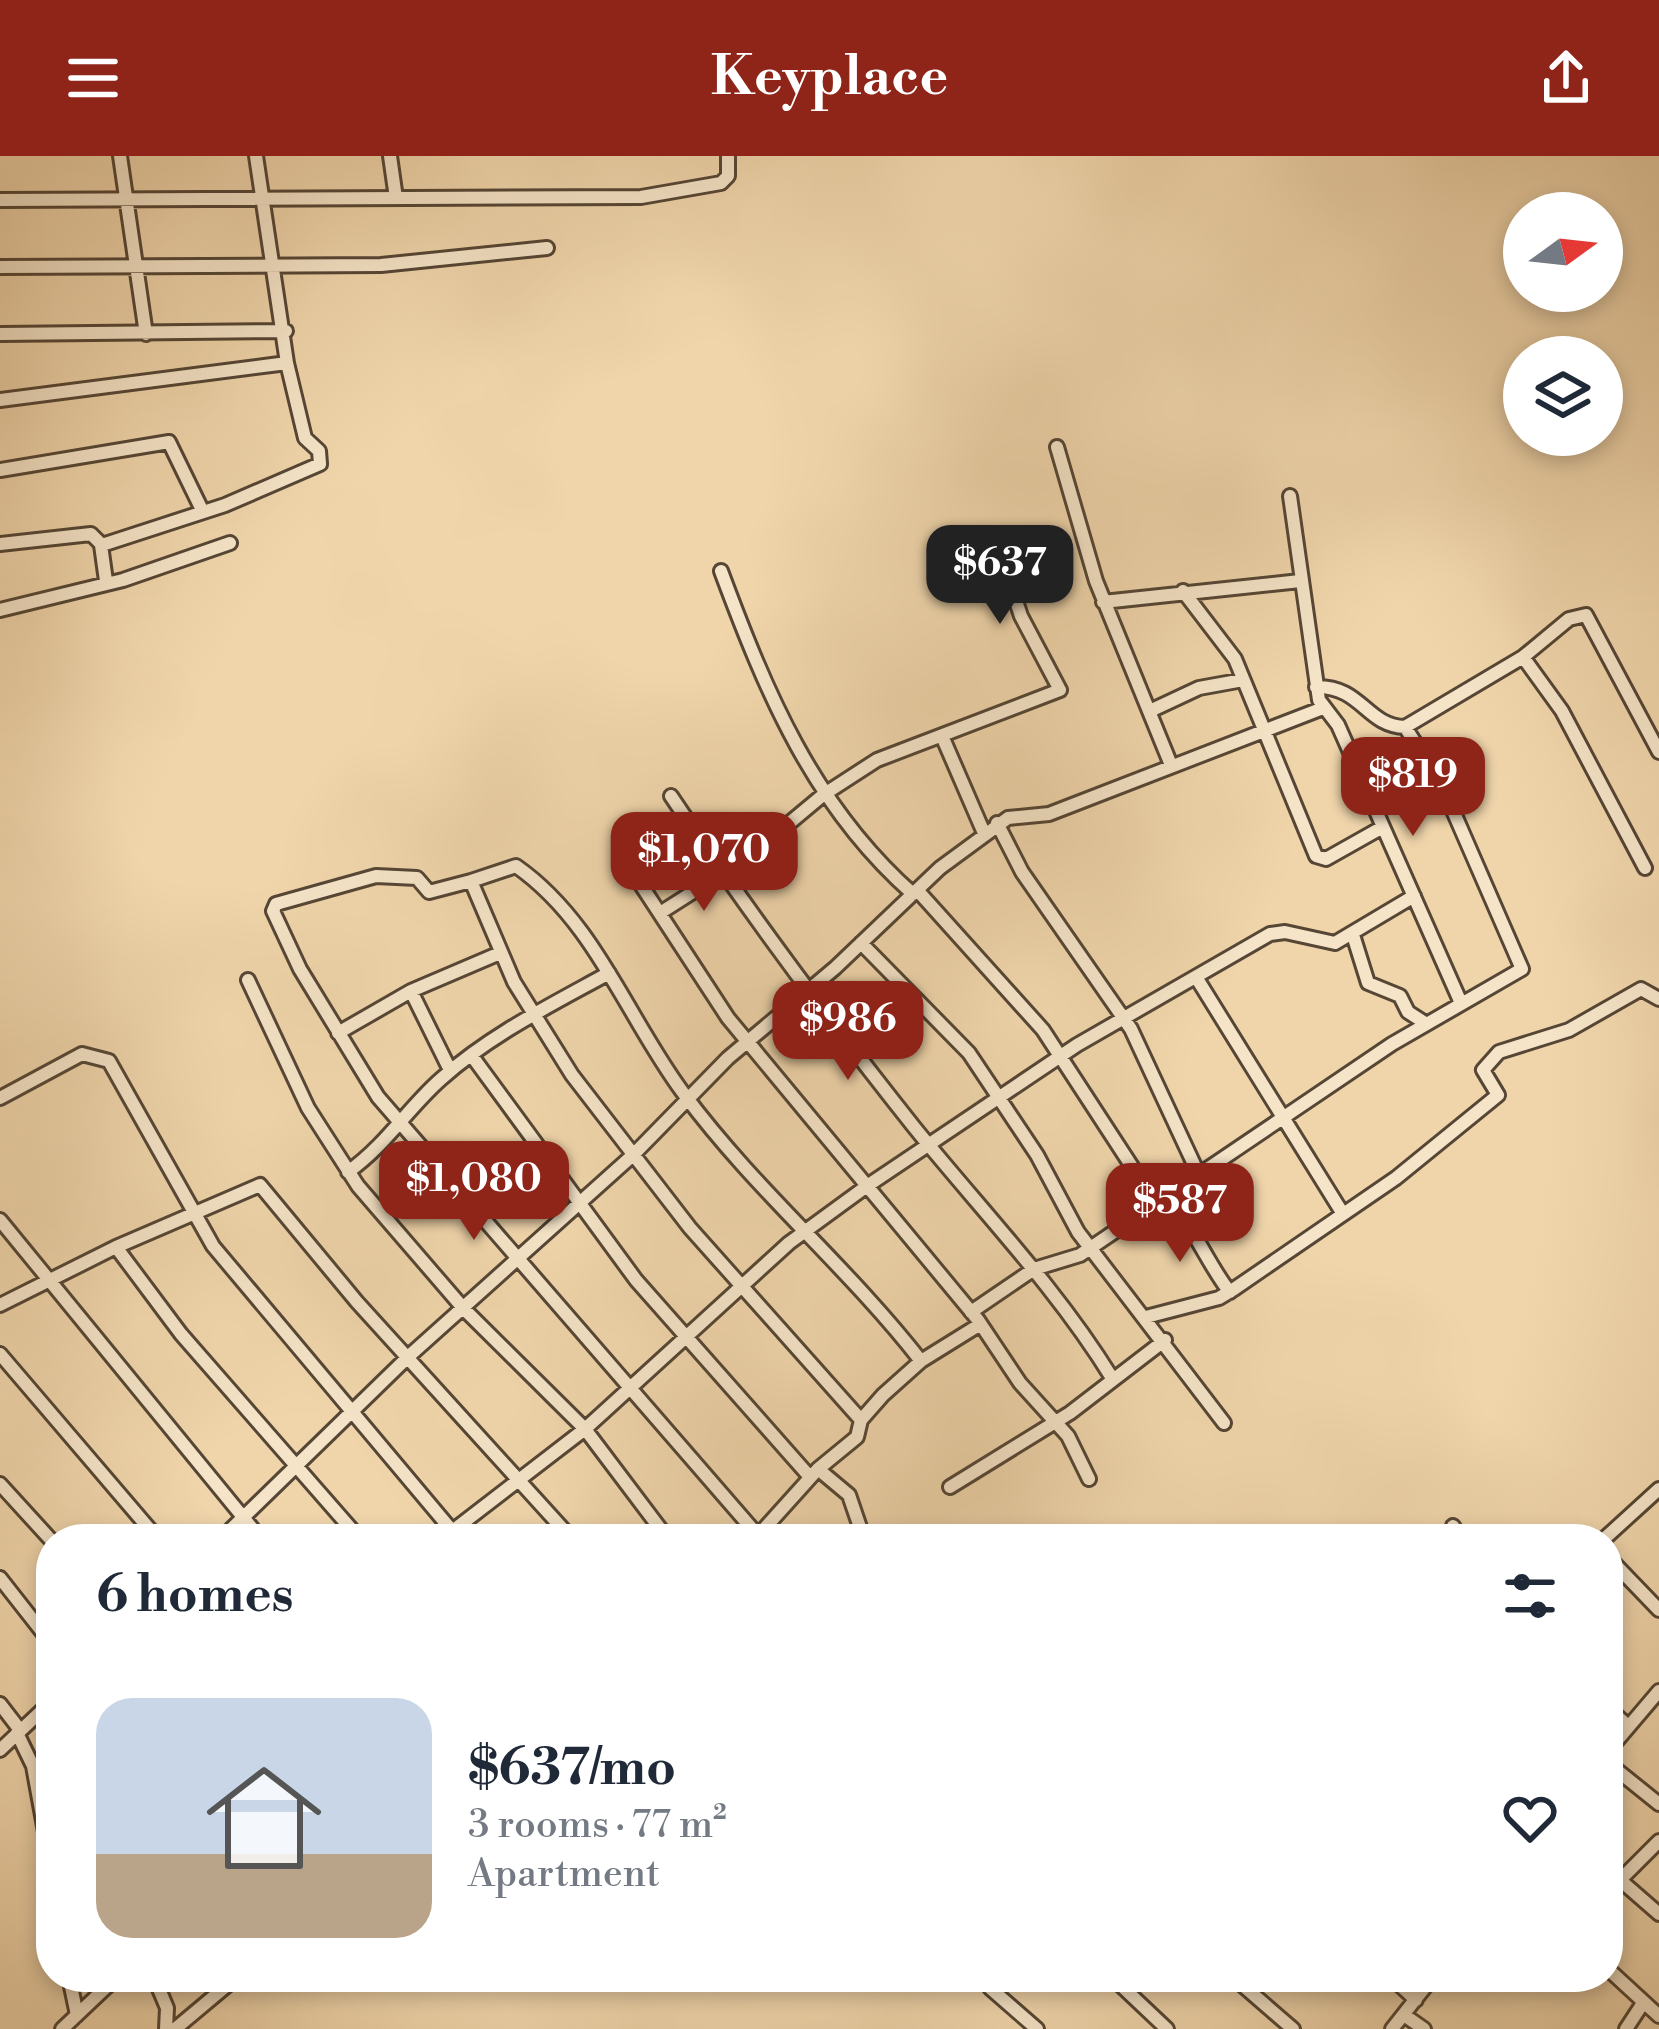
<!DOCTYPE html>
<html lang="en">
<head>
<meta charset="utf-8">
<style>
	body { margin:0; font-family:"Libre Bodoni",serif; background:#f6f6f7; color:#1f2937; height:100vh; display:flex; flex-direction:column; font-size:45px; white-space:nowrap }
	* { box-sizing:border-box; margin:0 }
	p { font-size:39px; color:#747a83 }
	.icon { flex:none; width:66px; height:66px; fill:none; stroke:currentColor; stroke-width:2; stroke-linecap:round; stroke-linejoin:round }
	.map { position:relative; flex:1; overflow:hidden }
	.panel { position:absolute; left:36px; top:1368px; width:1587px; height:468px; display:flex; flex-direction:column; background:#fff; border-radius:48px; box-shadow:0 6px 18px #0003 }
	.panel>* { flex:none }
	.needle { width:78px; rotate:75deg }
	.fabs { position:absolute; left:1503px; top:36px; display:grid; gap:24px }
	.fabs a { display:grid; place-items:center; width:120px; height:120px; border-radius:50%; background:#fff; box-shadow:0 6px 18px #0003; font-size:60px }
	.price { position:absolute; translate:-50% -102px; padding:0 27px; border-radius:24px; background:#8f2418; color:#fff; font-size:39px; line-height:78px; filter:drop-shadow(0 3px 6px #0008) }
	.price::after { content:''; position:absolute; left:50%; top:72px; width:36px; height:27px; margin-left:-18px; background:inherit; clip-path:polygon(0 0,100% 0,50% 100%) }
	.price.on { background:#222; color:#fff }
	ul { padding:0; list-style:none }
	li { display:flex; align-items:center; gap:36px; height:300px; padding:0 60px }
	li+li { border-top:3px solid #e0e1e3 }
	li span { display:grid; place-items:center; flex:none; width:336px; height:240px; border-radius:36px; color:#555 }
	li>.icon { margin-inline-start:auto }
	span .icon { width:144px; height:144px; fill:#fffc; stroke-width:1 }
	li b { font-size:51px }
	h2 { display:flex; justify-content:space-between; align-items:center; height:144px; padding:0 60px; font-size:51px }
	header { display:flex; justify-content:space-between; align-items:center; height:156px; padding:0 60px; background:#8f2418; color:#fff; font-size:54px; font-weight:800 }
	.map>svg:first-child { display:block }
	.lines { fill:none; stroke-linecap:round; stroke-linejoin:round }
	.minor-casing { stroke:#554635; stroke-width:18 }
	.minor { stroke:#f5e4c8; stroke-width:12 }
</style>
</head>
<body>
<header><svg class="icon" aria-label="menu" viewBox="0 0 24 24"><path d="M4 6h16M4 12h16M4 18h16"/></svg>Keyplace<svg class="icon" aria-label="share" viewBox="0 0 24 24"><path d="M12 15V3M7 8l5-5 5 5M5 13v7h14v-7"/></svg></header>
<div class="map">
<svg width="1659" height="1873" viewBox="0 0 1659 1873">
	<rect width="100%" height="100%" fill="#f0d5ab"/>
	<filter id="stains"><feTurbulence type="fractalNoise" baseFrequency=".00167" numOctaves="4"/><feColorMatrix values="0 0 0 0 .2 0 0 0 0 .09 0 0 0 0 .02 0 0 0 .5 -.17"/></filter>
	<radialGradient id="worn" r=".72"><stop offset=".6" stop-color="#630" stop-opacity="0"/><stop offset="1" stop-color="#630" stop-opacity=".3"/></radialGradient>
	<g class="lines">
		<g class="minor-casing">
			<path id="minor" d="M120,0L146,178
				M390,0L396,42
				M0,44L641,41L721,27L728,20V0
				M0,111L381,109L547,92
				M0,178L286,175
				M0,244L287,207L256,0
				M1057,291L1096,425L1171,609
				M0,314L169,286L203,356
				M1290,340L1319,544L1338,569L1461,847
				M0,388L91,378L102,389L225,349L320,308L319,295L305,282L287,207
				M101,389L106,425
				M721,415C766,536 813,650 913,738
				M1183,435L1235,503L1316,700L1326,703L1381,672
				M1103,446L1300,425
				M0,454L123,424L230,387
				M1523,501L1562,555L1645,712
				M1316,531C1362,530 1366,570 1405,571L1523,501L1569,463L1586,459L1659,596
				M1152,554L1199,532L1243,524
				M942,580L984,677
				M671,640C747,754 829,864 914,971C981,1054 1056,1131 1112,1222
				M997,667L1022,716L1131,873L1198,1017
				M632,715L728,862L978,1164L1020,1227L1068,1280L1089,1323
				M471,725L429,736L417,722L376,720L276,748L273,755L300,813L378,941L761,1383
				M918,735L1043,874L1155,1046
				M660,757L751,699L823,639L877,604L1060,534L1021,460L998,391
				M1353,779L1368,827L1400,840L1408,856L1425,867
				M861,787L969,897L1037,999L1078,1076L1224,1267
				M1196,821L1343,1058
				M248,824L308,952L358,1030L464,1153L585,1273L668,1383
				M411,835L450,914
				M338,877L411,835L500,797
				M472,900L636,1124L810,1321
				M0,942L82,898L109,905L213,1090L459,1383
				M348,1016C388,987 407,953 441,923C490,879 551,849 609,817
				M1162,1041C1185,1051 1209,1112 1230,1136
				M0,1064L261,1383
				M116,1091L181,1178L360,1383
				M0,1149L116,1091L260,1029L357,1146L572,1383
				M971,1156L1034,1113L1080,1099L1392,888L1522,813L1441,627L1405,571
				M1146,1161L1219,1142L1234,1133L1396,1022L1498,939L1483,914L1499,896L1569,874L1641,833L1659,843
				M0,1198L158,1383
				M861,1264L690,1072L572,919L514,826L471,725L516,710C596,766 627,862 684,938C756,1035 847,1110 921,1205
				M818,1313L849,1339L864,1383
				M0,1328L51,1384
				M950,1331L1070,1257L1165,1184
				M1453,1370L1461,1383
				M221,1383L409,1200L633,999L728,902L835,812L940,712L1008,662L1049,658L1323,552
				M442,1383L585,1273L789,1087L867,1030L1077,889L1270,778L1285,776L1335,787L1414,740
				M755,1383L818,1313L857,1281L861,1264L883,1239L921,1205L979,1169
				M1604,1383L1659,1333
				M1608,1401L1659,1454
				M0,1422L51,1487
				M0,1548L20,1574
				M1608,1552L1628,1570
				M17,1577L33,1610L51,1709
				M0,1594L51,1546
				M1608,1595L1659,1535
				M1608,1607L1659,1648
				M1620,1724L1659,1758
				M1608,1736L1659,1685
				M1608,1813L1659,1860
				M69,1821L77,1859
				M154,1821L167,1852L166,1873
				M998,1821L990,1832L1037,1873
				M1112,1821L1167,1873
				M1233,1821L1293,1873
				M1391,1821L1416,1844
				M1404,1859L1424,1873
				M62,1873L117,1821
				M175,1873L237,1821
				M1392,1873L1433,1821
				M1626,1873L1643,1847"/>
		</g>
		<use href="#minor" class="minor"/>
	</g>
	<rect width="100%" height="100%" filter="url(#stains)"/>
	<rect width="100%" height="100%" fill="url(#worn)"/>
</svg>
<div class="fabs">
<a><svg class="needle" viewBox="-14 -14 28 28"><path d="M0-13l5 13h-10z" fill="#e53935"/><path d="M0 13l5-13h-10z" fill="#747a83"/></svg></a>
<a><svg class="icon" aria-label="layers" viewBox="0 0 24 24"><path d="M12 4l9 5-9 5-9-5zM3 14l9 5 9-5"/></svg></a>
</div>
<b class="price on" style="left:1000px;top:471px">$637</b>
<b class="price" style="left:1413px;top:683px">$819</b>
<b class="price" style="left:704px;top:758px">$1,070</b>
<b class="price" style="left:848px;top:927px">$986</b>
<b class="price" style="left:474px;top:1087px">$1,080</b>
<b class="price" style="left:1180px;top:1109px">$587</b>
<section class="panel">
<h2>6 homes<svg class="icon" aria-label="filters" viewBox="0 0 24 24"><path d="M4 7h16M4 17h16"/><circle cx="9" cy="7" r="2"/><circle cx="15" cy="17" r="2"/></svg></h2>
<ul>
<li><span style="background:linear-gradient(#c9d6e8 65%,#b9a48a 0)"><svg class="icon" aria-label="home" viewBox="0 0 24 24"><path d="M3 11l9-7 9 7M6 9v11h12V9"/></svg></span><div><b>$637/mo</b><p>3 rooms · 77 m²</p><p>Apartment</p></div><svg class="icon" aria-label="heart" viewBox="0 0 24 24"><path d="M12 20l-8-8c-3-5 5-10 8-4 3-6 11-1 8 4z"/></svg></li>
</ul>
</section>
</div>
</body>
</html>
